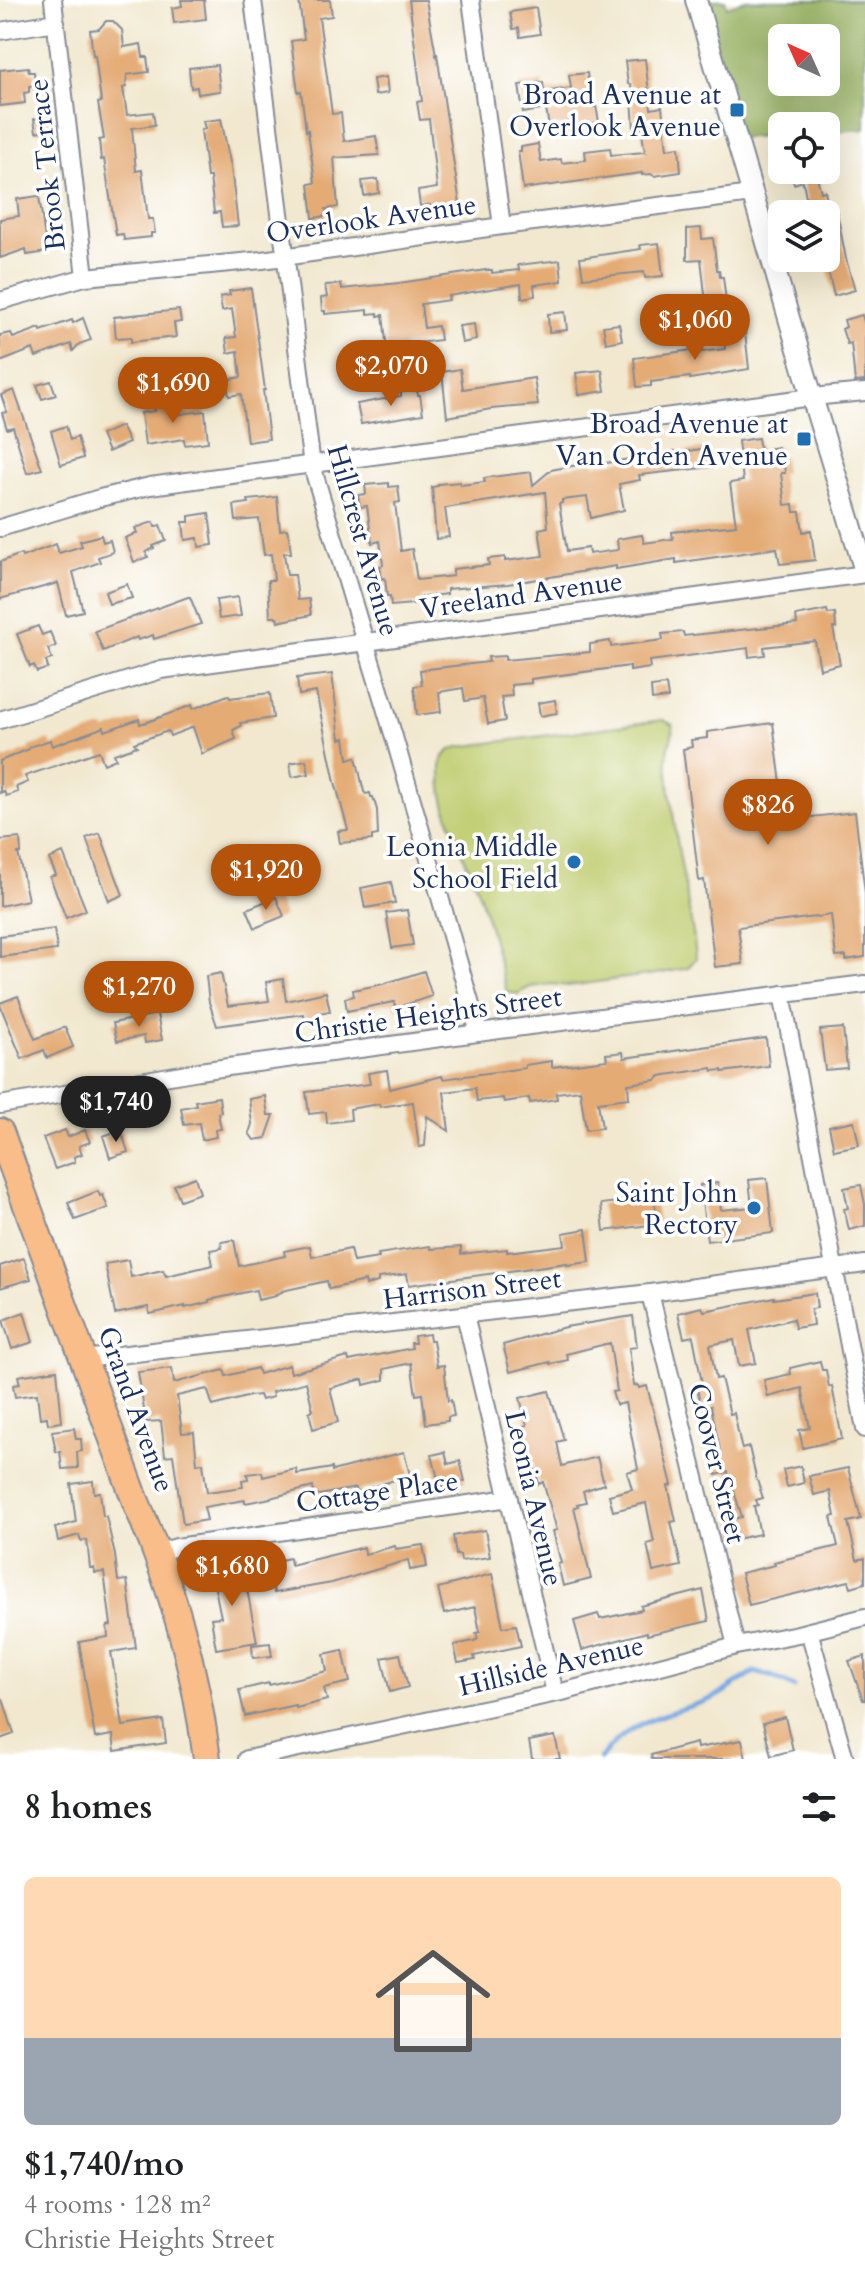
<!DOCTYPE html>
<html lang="en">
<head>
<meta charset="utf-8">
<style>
	body { margin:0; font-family:Cardo,serif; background:#f2f2f2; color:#202124; height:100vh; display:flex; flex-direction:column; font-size:30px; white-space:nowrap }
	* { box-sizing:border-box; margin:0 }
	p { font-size:26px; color:#757577 }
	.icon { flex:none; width:44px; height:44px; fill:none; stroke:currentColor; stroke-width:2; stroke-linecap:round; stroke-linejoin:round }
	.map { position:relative; height:1759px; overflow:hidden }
	.panel { display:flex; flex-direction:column; background:#fff; flex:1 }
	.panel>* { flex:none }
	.needle { width:52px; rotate:315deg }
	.controls { position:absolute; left:768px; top:24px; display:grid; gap:16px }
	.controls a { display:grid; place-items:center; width:72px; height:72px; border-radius:12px; background:#fff; box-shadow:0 8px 32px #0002; font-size:40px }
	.price { position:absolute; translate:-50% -68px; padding:0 18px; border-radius:28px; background:#b45309; color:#fff; font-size:26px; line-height:52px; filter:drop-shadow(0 2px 4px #0008) }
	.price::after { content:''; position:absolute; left:50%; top:48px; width:24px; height:18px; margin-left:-12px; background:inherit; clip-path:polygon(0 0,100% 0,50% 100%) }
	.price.on { background:#222; color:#fff }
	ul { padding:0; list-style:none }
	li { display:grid; align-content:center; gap:16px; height:424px; padding:0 24px }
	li+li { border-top:2px solid #e0e0e0 }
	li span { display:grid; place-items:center; height:248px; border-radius:12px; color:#555 }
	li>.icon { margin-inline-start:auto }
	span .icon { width:144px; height:144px; fill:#fffc; stroke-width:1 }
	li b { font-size:34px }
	h2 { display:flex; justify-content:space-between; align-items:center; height:96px; padding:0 24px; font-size:34px }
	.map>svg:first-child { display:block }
	.green { fill:#bfcd6f; stroke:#6d7e66; stroke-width:2 }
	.forest { fill:#97b062; stroke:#597060; stroke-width:2; fill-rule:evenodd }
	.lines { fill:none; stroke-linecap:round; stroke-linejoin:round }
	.stream { stroke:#76a7e1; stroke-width:5 }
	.building { fill:#e4ab74 }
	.minor-casing { stroke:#868c96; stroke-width:20 }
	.tertiary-casing { stroke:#868c96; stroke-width:24 }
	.primary-casing { stroke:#868c96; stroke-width:30 }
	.minor { stroke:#fff; stroke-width:16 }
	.tertiary { stroke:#fff; stroke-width:20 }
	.primary { stroke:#f8bd89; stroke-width:26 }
	.poi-dot { fill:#1f6fb2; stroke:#fff; stroke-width:3 }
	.labels { text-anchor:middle; stroke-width:7; stroke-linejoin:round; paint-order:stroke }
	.poi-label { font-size:28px; fill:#1b2f5e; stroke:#fff; text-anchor:end }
	.street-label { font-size:28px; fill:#1b2f5e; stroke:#fff }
</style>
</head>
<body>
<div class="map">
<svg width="865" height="1759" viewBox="0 0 865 1759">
	<rect width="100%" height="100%" fill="#fff"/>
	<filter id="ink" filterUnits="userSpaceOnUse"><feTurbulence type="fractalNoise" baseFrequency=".0125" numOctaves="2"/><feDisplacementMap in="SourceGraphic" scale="16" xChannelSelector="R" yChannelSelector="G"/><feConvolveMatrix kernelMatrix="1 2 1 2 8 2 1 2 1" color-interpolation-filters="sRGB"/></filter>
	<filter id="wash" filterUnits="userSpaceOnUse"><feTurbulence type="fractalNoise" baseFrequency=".006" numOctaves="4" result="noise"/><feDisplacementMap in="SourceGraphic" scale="32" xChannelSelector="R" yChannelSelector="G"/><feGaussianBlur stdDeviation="1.8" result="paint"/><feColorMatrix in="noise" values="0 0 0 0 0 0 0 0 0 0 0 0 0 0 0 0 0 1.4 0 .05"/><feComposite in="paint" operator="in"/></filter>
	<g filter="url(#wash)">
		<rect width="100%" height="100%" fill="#f1e8cf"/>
		<path class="green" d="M663,720L673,725C674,738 666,748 667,761C672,820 684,880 694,939L696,958L688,968L662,973L569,986L552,984L530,987L517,994L507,992C497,958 490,924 478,891C464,853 439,810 441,768C442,755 448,750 459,747Z"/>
		<path class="forest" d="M696,0H725L727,7L746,0H865V129L826,132V126H782V135L737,138ZM782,38H826V82H782Z"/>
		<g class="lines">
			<path class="stream" d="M600,1759C630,1719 663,1716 706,1701C723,1695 739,1681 754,1672L771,1676L794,1687"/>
		</g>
		<g id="blocks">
			<path class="building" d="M181,0H204L206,19L174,23L172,8L182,6Z
				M299,0H330L332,16L319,18L332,114L341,113L344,141L376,136L379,155L334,158L338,207L326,209L327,216L313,218L309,184L315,183L308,130L306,131L301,91L298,92L291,41L304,39Z
				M409,0H426L436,55L437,54L460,204L431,209L430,205L420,206L418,191L437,188L429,119L420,120L417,102L422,101Z
				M536,8L540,34L520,37L519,28L513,29L510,12Z
				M106,21H113L122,30L124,47L141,44L143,57H147L149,72L127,75L126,87L123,88L127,115L153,112L155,125L132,128L136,171L142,170L148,219H153L155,233H151V237L124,240L123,234L116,235L104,159L101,160L99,140L104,139L98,103L101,102L95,55L93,56L90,30L99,29Z
				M645,59L651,109L662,107L667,149L679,147L681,172L654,176L651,174L642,175V173L523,189L518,151H521V147L538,144L541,162L561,159L562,163L586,160L585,151L610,148L611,155L645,152L641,127L634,128L631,84H628L625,61Z
				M217,65L220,91L198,94L197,87L191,88L189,68Z
				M28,67L29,72H34L35,85L29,86V92L24,93L25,103L0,106V70Z
				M587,73L592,107L596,106L599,122L562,129V125L549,127L546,109L523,113L519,85L543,82L544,92L571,88L569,75Z
				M386,77L388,93L375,95L373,79Z
				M51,116L52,130L36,132L34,119Z
				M221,119L231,167L238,226L222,227L220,212L214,213L210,177H207L201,130L205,129L203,121Z
				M790,170H829L830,174L817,177L821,192L825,191L830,214L837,212L846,259L855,290L834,296L826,262V214H828H809L803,181L794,184Z
				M378,179L379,193L364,196L362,181Z
				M39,196L47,252L27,255L26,249L0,258V219L19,216L17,199Z
				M701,228L702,239L713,238L717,270H719L720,277H723L726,301L706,303L701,259L687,260V229Z
				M659,243L663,276L645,278L644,272L583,278L580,258L641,249L640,245Z
				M560,260L562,281L534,285L535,296L522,298L521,284L448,296L449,300L421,304L424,328L438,326L440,340L404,345V348L387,350L383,315L378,316V313L368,314V310L325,314V311H322L321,298L327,297L325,285L341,284L342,289L399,283L486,270H492V273L519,270L518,265Z
				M251,288L265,390H263L269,439L247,442L241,394L229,396L226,380L241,377L238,351L228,353L226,338L236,337L232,309L222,311L220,297L230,295L229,291Z
				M179,310L181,322L174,323L176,337L131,342V337L116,338L114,317Z
				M565,312L567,330L549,332L548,314Z
				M862,315L865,325V381L855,382L851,343L847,344L842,329L846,327L844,320Z
				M83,318L91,340L79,344L73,351L71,344L36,357L33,349L0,362V335L11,333L13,338L40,328L41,331L72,320L73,323Z
				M474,324L476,340L462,343L459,326Z
				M619,324L622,340L606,343L603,326Z
				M739,326V333L745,332L749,369L690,379V377L651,382V386L637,387L634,358L700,349V352L725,349L723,328Z
				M460,369L463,389L534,378L538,405L491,409L447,417L442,372Z
				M602,370L605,391L579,395L576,373Z
				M51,381L56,395L42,399L37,385Z
				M14,390L42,469L27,473L13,427L7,429L2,413L7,412L1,395Z
				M417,390L418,395H420L423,414L361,424L357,404L401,396V392Z
				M170,397L173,415L205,411L208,442L185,445L184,439L145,445L141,413L155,411L153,400Z
				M66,426L70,440L77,437L83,458L61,465L51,431Z
				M121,426L129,443L108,452L101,435Z
				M758,438L760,450L778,447L779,457L783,456L785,473H781L785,505L793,504L794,512H800L803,532L811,530L815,560L780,564L777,548L676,563V559L616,569V566L508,584L447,589V594L422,597L423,603L391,606L390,596H387L385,578L382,579L380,566L383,565L380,541L372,543L367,506L360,507L358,495L366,494L365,485L389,483V487L398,486L400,502L395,503L401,551L412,549L417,580L453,576V569L489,565L488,559L505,557V561L543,556L539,529L548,527L545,492L445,508L449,537L436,539L432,487L438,486V484L460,482V485L485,482L484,478L531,472L533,485L551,470L594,462L595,465L675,451V453L708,448L711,467L639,475L640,480L619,484L624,510L591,518L587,497L562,500V503L559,504L567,551L588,548L589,554L618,550L617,539L642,535L644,543L673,539L672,532L736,525L730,483L743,481L738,441Z
				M277,497L280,530L287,529L289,537L291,553H284L287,575H295L298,600L309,599L311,615L278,622L277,617H270L268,580H274L271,554L264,555L259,519L236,521L234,505L249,503L248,500Z
				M209,513L213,545L199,547L198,538L185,540L183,522H189V516Z
				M153,522L155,527L160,525L166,541L153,546L154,548L146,552L148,557L134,562L125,538L137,533L135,528Z
				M101,535L103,542L110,540L113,552L98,557L100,562L73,572L83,611L66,615L58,583L0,599V562L21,554L22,557L56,544L59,553L82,546L80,541Z
				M127,584L132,598L109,604L105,592Z
				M188,597H190L201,624L154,639L153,635L138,640L137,637L103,651L95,631Z
				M238,597L241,616L219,619L216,600Z
				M827,610L828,614L835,613L836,628H833L840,664L820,669L815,641L764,647L765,655L749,657L748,648L649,661L650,668L630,671V666L531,679V683L511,685L512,696L501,697L505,721L488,724L483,698L465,701L463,688L439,692L441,712L417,715L414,686L422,685L420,670L489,662L488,657L505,656V660L590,652V644L610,641L611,647L663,640L662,634L683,632L684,636L797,624L796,616Z
				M38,626L42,635L50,632L56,646L48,649L52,659L46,661L48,668L37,672L34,665L30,667L17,634Z
				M332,674L340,739L345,738L348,759L356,757L364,792L366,794L370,793L371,797H373L377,810L378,835L372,836V840L340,843L338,831L348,830L335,782L316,692L299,695L297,678Z
				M666,685L668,698L652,700L651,687Z
				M270,693L273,718L240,723L241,726L233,730L236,739L202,754L193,727L170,736L168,731L134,743L137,746L114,754L116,759L104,764L99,751L25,776L28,782L16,787L18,792L6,796L4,791L0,793V761L29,749V747L50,740L52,746L104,727L105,731L139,719L140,724L150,721L192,705L193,709L228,695L230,698Z
				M555,700L557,713L540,716L538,703Z
				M773,723L784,806L792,808L803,818L855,812L865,893V957L846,960V956L836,957L831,915L738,927L743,964L715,967L704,880L699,881L683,749L692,747L691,740L707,738V732Z
				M306,760L309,774L292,777L290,763Z
				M100,833L123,895L109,901L86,838Z
				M20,838L21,853H18L28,900L0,906V840Z
				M63,853L86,910L66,918L50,877L56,875L49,859Z
				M391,882L395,903L365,908L361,888Z
				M276,897L284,916L255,928L247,909Z
				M407,910L413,945L392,948L386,913Z
				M54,929L57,950L0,957V936Z
				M424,971L432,996L396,1008L394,1002L347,1011L345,998L354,996L353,990L383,984Z
				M221,973L228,1006L269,1001L266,982L283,979L286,1001L326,992L330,1011L318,1013L319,1018L305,1021L304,1014L217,1026L209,1002L206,976Z
				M18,996L35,1039L65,1027L73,1047L47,1058L44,1050L22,1059L0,1005V1003Z
				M157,1014L162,1040L145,1043L144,1036L117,1041L113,1023Z
				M843,1028L847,1068L825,1070L820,1030Z
				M766,1038L769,1066L722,1072V1070L713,1071L712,1068L660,1076L656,1080L628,1084L629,1098L598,1102L602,1128L586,1130L580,1090L556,1093L557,1099L530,1103L529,1098L504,1102L503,1098L477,1101L475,1088L444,1092L449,1131L427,1116L425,1146L419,1147L413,1102L380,1107L379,1104L355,1108L350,1109L351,1120L327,1123L326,1112L309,1114L306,1092L370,1084L368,1073L387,1070L390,1089L442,1076L443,1079L525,1068V1065L552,1061V1067L607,1060L606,1054L616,1053L623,1052L624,1058Z
				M265,1096L268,1115H274L266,1138L254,1140L249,1133L252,1124L249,1099Z
				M219,1097L221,1112L218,1113L221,1129L215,1130L216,1137L202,1140L199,1123L184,1125L181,1108L196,1105L195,1101Z
				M854,1121L859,1145L834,1150L829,1126Z
				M65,1130L68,1137L85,1130L90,1142L79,1146L82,1154L74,1157L75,1162L55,1169L43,1138Z
				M121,1130L128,1152L110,1158L103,1136Z
				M195,1177L200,1193L180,1200L174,1185Z
				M767,1178L773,1233L707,1241L700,1185L718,1183L721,1210L752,1207L749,1180Z
				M861,1185L865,1204V1226L849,1230L844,1209L848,1208L844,1188Z
				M636,1189L637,1199L654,1197L658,1224L604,1231L601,1204L625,1201L624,1190Z
				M98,1191L100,1196L103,1195L108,1208L75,1220L68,1203Z
				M586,1229L590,1262L567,1265V1263L409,1285L407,1274L378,1278V1282L366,1285L365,1281L329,1289L327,1281L282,1291V1292L276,1294V1296L258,1300L256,1290L209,1300L210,1302L185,1308V1306L150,1314L148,1307L115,1314L105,1264L128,1260L131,1277L163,1270L166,1276L213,1265L210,1250L222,1248L221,1242L234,1240L239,1266L285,1256L284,1251L310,1246L312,1257L350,1249L353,1262L379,1258L378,1254L430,1246L431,1249L461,1247V1254L507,1249V1252L565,1245L563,1233Z
				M24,1258L31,1279L0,1288V1266Z
				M815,1293L817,1308L811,1309L813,1325L795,1328L793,1319L749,1330L756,1363L739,1366L734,1340L710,1345L716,1379L721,1378L730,1414L734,1413L741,1446L742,1449L749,1447L756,1477L763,1498L756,1500L758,1505L754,1506L760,1534L736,1539L732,1519L742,1517L728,1472L716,1475L711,1453L720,1451L711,1406L702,1408L696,1385L702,1383L693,1336L684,1338L678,1313L702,1307L704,1311L774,1297V1299Z
				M24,1312L33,1342L12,1349L3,1320Z
				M633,1316L637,1347L629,1348L634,1386L638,1385L639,1388L647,1386L672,1485L668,1486L676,1521L671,1522L681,1566L653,1572L647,1544L654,1542L646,1503L613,1511L609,1495L632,1489L627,1472L638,1469L625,1403L616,1405L612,1392L617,1391L610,1343L566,1354L568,1360L550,1364V1362L510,1372L503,1345L565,1327Z
				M429,1334L430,1340H433L437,1366L444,1365L448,1401L451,1400L454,1416L448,1417V1421L426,1424L422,1394L416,1395L411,1363L384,1369V1380L364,1385L363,1379L330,1388L338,1422L313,1429L309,1412L313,1410L306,1382L272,1392L273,1397L261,1400L259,1395L250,1396L213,1406L207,1389L177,1396L182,1433L194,1432L197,1464L203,1463L207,1492L243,1487L242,1480L248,1479L247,1474L262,1472L263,1477L296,1469L297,1474L332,1468V1471L404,1452L410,1475L357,1492L356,1488L314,1496L313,1487L266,1499L245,1503V1500L204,1507L207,1520L183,1524L173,1455L165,1456L161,1421L146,1422L138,1372L172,1368L174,1383L224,1370L226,1376L257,1368L259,1374L289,1365L291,1373L348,1357L349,1361L412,1348L411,1343H415L414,1336Z
				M820,1361L822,1370H826L829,1387L832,1386L842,1439L803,1448L799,1430L810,1428L802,1388L768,1397L764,1380L791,1374L790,1368Z
				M57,1370L62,1422L48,1424L47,1417L40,1418L37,1394L15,1397L13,1385L20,1384L18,1376Z
				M549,1391L564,1440L557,1442L562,1466L597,1457L604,1484L583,1491L586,1502L577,1504L578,1506L574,1507L591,1579L563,1586L558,1564L561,1563L553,1531L557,1530L543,1482L539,1484L524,1426L527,1425L520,1398Z
				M74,1428L76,1439H81L82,1451L77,1452L78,1468L62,1469L60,1451L56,1452L52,1431Z
				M445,1452L448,1464L460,1461L465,1481L440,1487L432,1455Z
				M801,1466L804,1483L787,1487L783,1470Z
				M848,1468L861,1519L848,1522L857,1560L865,1558V1583L851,1587L849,1581L749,1605L741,1573L775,1565L774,1562L838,1546L831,1517L835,1516L830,1491L814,1495L809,1476Z
				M93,1481L94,1493L100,1492L103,1516H106L115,1555L118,1581L127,1580L136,1648L111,1652L123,1726L163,1720L166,1743L115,1751L113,1735L95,1738L79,1642L108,1637L107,1626L111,1625L104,1572L95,1573L94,1568H90L87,1540L81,1541L79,1535L58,1541L55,1528L76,1522L71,1484Z
				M485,1530L490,1557L461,1561L460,1555H456L453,1536Z
				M423,1545L427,1567L410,1570L408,1560L332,1583L274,1593L270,1570L277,1569L275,1561L290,1558L291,1565L364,1547L365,1554L395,1546L396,1549Z
				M242,1563L257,1642L216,1649L211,1618L221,1617L211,1569Z
				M492,1574L503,1627L516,1625L521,1646L474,1656L475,1660L458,1663L454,1645L474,1641L478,1639L476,1633L480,1632L475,1607L444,1614L438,1588Z
				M703,1590L709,1621L647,1635V1632L582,1650L574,1621L598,1614L600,1619L642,1610L641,1606Z
				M270,1643L272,1656L253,1658L252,1645Z
				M343,1650L350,1682L324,1688L327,1700L296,1708L295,1705L245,1716L239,1690L269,1683V1685L327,1671L324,1654Z
				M400,1654L408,1687L390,1692L382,1658Z
				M865,1656V1700H863L849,1661Z
				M0,1699H3L14,1734L0,1739Z
				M785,1717L793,1750L771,1756L763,1723Z
				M555,1736L560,1759H532L529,1741Z
				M742,1740L746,1759H652L651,1755L696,1743L697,1748Z"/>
		</g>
	</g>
	<g filter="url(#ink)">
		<use href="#blocks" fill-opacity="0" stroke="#868c96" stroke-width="2"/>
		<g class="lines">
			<g class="minor-casing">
				<path id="minor" d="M53,0L85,277
					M253,0L312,466L394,737L479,1033
					M471,0L502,226
					M0,31L56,22
					M0,301L85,277L262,260L502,226L752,194
					M0,528L100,498L150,486L812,397L865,392
					M0,720L161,670L865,574
					M782,994L865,1429
					M0,1105L199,1071L537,1025L865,984
					M650,1293L736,1646
					M465,1315L555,1693
					M84,1359L650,1293L865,1264
					M158,1552L177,1547L509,1498
					M809,1631L845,1759
					M247,1759L562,1692L736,1646L798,1634L865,1617"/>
			</g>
			<g class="tertiary-casing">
				<path id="tertiary" d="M696,0L812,397L865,571"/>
			</g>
			<g class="primary-casing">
				<path id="primary" d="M0,1132L136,1502C173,1588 195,1666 207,1759"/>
			</g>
			<use href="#minor" class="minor"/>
			<use href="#tertiary" class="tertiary"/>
			<use href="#primary" class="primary"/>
		</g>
	</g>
	<g class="poi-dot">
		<rect x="729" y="102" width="16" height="16" rx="4"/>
		<rect x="796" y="431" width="16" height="16" rx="4"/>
		<circle cx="574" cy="862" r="8"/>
		<circle cx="754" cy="1208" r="8"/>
	</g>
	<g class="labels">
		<g class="poi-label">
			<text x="721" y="104">Broad Avenue at<tspan x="721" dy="32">Overlook Avenue</tspan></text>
			<text x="788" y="433">Broad Avenue at<tspan x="788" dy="32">Van Orden Avenue</tspan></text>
			<text x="558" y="856">Leonia Middle<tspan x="558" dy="32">School Field</tspan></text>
			<text x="738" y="1202">Saint John<tspan x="738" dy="32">Rectory</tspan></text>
		</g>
		<g class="street-label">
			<text transform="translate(46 165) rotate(-96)" y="10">Brook Terrace</text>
			<text transform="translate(371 218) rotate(-8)" y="10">Overlook Avenue</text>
			<text transform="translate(364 540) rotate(74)" y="10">Hillcrest Avenue</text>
			<text transform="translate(521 594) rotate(-8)" y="10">Vreeland Avenue</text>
			<text transform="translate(428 1014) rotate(-8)" y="10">Christie Heights Street</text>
			<text transform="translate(472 1288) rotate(-7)" y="10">Harrison Street</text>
			<text transform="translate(137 1409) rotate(70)" y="10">Grand Avenue</text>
			<text transform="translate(718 1463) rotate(76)" y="10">Coover Street</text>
			<text transform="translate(377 1491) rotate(-8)" y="10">Cottage Place</text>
			<text transform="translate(535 1498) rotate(77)" y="10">Leonia Avenue</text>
			<text transform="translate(551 1665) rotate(-13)" y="10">Hillside Avenue</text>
		</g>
	</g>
</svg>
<div class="controls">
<a><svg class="needle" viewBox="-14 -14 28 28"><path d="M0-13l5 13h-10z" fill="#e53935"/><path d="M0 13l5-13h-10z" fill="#757577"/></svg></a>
<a><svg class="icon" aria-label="locate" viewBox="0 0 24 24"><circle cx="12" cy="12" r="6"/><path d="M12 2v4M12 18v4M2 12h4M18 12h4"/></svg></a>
<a><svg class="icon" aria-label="layers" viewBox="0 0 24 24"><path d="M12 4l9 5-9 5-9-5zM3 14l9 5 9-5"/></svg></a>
</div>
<b class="price" style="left:695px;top:362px">$1,060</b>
<b class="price" style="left:391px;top:408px">$2,070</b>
<b class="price" style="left:173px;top:425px">$1,690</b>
<b class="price" style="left:768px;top:847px">$826</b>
<b class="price" style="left:266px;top:912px">$1,920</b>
<b class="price" style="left:139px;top:1029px">$1,270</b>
<b class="price on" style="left:116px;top:1144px">$1,740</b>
<b class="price" style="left:232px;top:1608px">$1,680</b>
</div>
<section class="panel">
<h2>8 homes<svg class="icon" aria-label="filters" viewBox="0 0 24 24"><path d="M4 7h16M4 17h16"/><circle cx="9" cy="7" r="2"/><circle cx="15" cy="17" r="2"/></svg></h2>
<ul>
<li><span style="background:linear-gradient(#ffd9b3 65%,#9aa5b1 0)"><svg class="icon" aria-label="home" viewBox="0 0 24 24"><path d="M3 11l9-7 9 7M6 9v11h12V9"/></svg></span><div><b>$1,740/mo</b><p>4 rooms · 128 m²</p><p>Christie Heights Street</p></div></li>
</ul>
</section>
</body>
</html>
